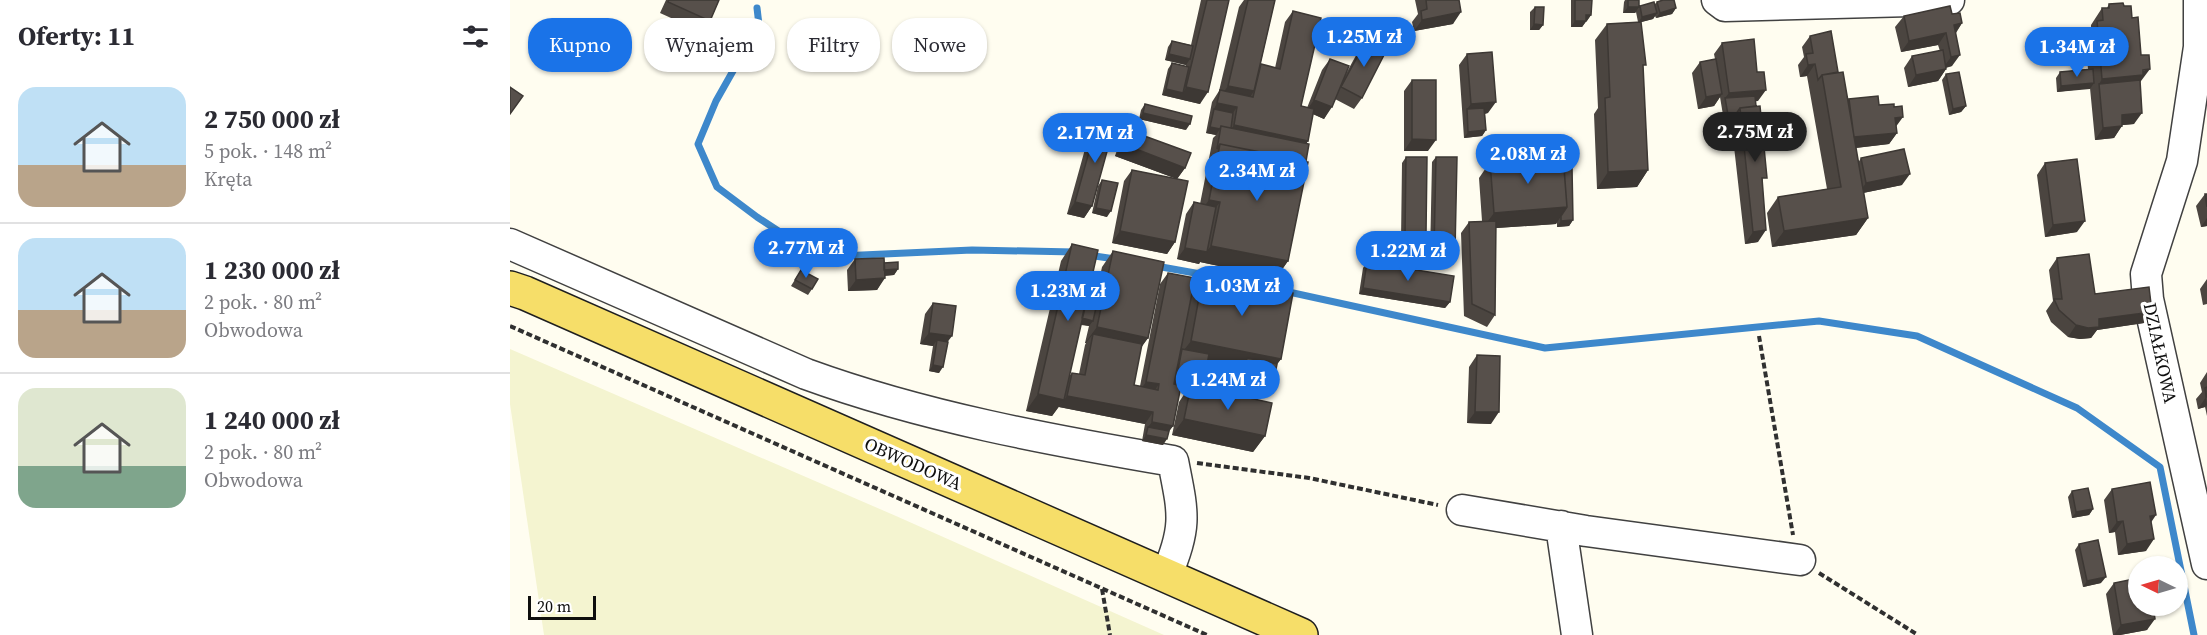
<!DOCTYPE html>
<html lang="pl">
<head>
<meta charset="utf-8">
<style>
	body { margin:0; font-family:"Source Serif 4",serif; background:#f2f2f3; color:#2b2b33; height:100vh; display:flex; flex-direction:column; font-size:22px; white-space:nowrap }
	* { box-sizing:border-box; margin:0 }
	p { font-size:20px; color:#7c7c81 }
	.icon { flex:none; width:33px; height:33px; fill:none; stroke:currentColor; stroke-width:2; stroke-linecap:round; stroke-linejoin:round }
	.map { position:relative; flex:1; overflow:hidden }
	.sheet { display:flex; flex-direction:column; background:#fff; width:510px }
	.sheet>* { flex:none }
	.guide { position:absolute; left:18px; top:18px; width:570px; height:54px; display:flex; gap:12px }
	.needle { width:39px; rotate:275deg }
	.fabs { position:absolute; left:1618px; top:556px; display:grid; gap:12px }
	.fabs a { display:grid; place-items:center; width:60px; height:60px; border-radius:50%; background:#fff; box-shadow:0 2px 4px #0004; font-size:30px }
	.scale { position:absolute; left:18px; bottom:15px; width:68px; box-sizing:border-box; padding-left:6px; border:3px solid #0e0e0e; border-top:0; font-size:16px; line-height:21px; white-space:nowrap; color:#0e0e0e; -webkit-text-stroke:4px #fff; paint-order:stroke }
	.price { position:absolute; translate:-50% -51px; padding:0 14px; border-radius:21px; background:#1a73e8; color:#fff; font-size:20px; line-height:39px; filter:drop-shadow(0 2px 3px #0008) }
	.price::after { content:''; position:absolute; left:50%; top:36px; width:18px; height:14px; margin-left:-9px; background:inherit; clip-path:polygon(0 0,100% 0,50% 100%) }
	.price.current { background:#222; color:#fff }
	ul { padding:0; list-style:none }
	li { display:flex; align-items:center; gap:18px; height:150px; padding:0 18px }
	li+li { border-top:2px solid #e1e1e2 }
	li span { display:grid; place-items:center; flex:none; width:168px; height:120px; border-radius:18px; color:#555 }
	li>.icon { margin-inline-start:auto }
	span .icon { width:72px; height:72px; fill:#fffc; stroke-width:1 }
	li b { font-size:26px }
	h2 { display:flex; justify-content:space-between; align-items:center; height:72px; padding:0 18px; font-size:26px }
	.pill { padding:0 21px; border-radius:24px; background:#fff; box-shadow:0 2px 4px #0004; font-size:21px; line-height:54px }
	.pill.current { background:#1a73e8; color:#fff }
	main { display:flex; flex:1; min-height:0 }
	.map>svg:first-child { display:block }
	.farmland { fill:#f4f4d0 }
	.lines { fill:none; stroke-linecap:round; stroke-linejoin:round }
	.stream { stroke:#3e88cb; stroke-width:7 }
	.minor-casing { stroke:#414141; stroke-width:33 }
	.major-casing { stroke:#1f1f1f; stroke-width:36 }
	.path { stroke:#303030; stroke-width:4; stroke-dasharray:6 3; stroke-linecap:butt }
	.minor { stroke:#fff; stroke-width:30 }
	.major { stroke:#f6de69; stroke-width:33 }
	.wall { fill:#4b4540; fill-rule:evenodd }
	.shaded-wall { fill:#3d3834 }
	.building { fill:#57504b; stroke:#3d3834; stroke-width:1.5 }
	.labels { text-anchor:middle; stroke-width:6; stroke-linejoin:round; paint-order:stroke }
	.street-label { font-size:18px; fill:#0e0e0e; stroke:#fff }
</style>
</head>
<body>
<main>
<section class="sheet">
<h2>Oferty: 11<svg class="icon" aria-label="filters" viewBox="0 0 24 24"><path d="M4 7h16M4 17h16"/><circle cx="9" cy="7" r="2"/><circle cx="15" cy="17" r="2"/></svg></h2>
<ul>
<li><span style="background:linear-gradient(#bfe0f5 65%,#b9a48a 0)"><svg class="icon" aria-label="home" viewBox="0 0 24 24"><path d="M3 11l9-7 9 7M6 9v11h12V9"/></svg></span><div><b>2 750 000 zł</b><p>5 pok. · 148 m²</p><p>Kręta</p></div></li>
<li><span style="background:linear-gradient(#bfe0f5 60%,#b9a48a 0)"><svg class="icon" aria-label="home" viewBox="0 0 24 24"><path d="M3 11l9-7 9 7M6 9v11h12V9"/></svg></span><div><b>1 230 000 zł</b><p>2 pok. · 80 m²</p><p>Obwodowa</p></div></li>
<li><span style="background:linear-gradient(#dfe7d0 65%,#7fa58c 0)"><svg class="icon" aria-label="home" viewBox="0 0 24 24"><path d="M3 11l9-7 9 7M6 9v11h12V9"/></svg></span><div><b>1 240 000 zł</b><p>2 pok. · 80 m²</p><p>Obwodowa</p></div></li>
</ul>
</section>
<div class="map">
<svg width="1697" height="635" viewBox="0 0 1697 635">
	<rect width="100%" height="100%" fill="#fffdf0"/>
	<path class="farmland" d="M0,349L386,516L654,635H34L0,404Z"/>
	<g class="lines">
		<path class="stream" d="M247,8L249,25L206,101L188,144L207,187L247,217L308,257L462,250L564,252
			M578,255L605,259
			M646,266L724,280L1035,348L1309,321L1407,336L1567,408L1650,467L1684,635"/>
		<g class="minor-casing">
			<path id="minor" d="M1207,0L1215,6L1439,0
				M1689,0V47L1672,161L1636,274L1638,299L1697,564
				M0,244L296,374C414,417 540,440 663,461C673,512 678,526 656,576
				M952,510L1076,531L1290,560
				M1051,526L1067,635"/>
		</g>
		<g class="major-casing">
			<path id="major" d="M0,288L15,293L791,635"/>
		</g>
		<path class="path" d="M0,326L697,635
			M1249,336L1283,535
			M687,463L799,478L928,505
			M1309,573L1408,635
			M592,589L600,635"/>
		<use href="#minor" class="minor"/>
		<use href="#major" class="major"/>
	</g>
	<path class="wall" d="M156,0H209L200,21L192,32L150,13Z
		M691,0H719L690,104L652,95L658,69L662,63L676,67V65L655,60L658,47L662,41L681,45Z
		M734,0H765L750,66L751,64L765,68L775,22L783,11L791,106L797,108L812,70L820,59L833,79L849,50L857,39L852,98L844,109L825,99L814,119L803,114L798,141L796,144L778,261L766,278L690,262L689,264L667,259L676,214L684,202L690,204L703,138L706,135L696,133L702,102L709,91L729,7Z
		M905,0H949L943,24L904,31L902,22L908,14Z
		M1061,0H1082L1081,15L1072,27H1061Z
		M1115,0H1129V7L1130,6L1144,5L1147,2L1166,8L1162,14L1146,18L1145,16L1143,19L1131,22L1138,170L1127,187L1087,189L1084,114L1088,108L1085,40L1097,24L1128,22L1126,12L1125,13H1113L1114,2Z
		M1599,4L1614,6L1622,18L1630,83L1624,124L1612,125L1604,138L1585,140L1580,88L1547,92L1546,78L1550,72L1578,69L1575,37L1581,28V25L1592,8H1597Z
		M1025,7L1033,25L1029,30H1020V12Z
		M1442,14L1452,23L1446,33L1442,66L1436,68V69L1428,81L1398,87L1394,68L1402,56L1430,51L1428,45L1391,52L1385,27L1394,16Z
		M1300,36L1328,72L1338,101L1339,99L1369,105L1386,126L1387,133L1379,144L1346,148L1348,163L1351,158L1392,185L1353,193L1358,218L1346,235L1262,247L1257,213L1268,197L1317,189L1297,76L1290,77L1288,65L1294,57L1292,47Z
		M1212,43L1248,101H1245L1253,184L1248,242L1235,244L1221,120L1214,121L1210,97L1204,106L1188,109L1182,73L1190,62L1205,59L1204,54Z
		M957,54L978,113L975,114L976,130L972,136L954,138L949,65Z
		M1436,74L1456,106L1451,112L1439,115L1432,80Z
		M902,80L918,151H894V91Z
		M635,104L676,130L629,119L631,110Z
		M588,120L582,206L574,218L557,214L580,131Z
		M618,130L675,168L667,179L665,242L657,254L602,243L614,181L622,170L667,179L605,156L610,141Z
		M896,157L912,241H891L892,163Z
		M926,157L941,256H920L922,162Z
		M980,162L1054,167L1063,220L1059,226L1047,227V222L1046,224L986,228L985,315L977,327L954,316L951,233L959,222L972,221L969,178Z
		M1535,163L1567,232L1535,237L1527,175Z
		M592,180L597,217L582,213L588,186Z
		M1695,194H1697V226L1691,227L1686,206Z
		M562,244L579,288L587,290L592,267L603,251L638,338L631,347L624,385L630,386L650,284L658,273L682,292L693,276L771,359L767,364L755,396L725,390L729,369L697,363L689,387L755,436L743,452L662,435L669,402L677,390L670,389L663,426L659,431L653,445L632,441L635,424L549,407V406L542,416L516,411L551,261ZM571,325L579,326L575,343H576L575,345L569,374L562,373L559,376Z
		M1547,258L1585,294L1634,323L1587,330L1581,338L1570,339L1558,337L1541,322L1536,311L1543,301L1539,270Z
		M345,259L374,263L388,269L384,275L375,276L367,290L338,291L337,270Z
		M857,262L940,302L935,308L849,294L853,268Z
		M291,270L302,289L298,295L281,286Z
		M1697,279V304L1693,305L1690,289Z
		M423,303L438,342L429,373L419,371L423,346L410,344L415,314Z
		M967,355L981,424L957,423L959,367Z
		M1697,372V416L1695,407L1688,409L1686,399L1692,392L1690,383Z
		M1602,489L1641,522L1636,551L1608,555L1605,532L1599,533L1594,500Z
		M1562,491L1583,509L1579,515L1562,518L1558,497Z
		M1569,544L1591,583L1573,587L1565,550Z
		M1604,583L1629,606H1653L1650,610L1644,611L1637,630L1610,635H1603L1596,594Z"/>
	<path class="shaded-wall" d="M1118,7H1129L1125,13H1113Z
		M1166,8L1162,14L1146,18L1150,13Z
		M951,12L943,24L904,31L912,20Z
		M1147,13L1143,19L1128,23L1132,17Z
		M1076,15H1081L1077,21L1072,20Z
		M1065,21H1076L1072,27H1061Z
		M1452,23L1444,35L1436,37L1444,25Z
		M1024,24L1033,25L1029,30H1020Z
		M1436,33L1428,45L1391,52L1399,41Z
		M659,54L680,59L676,65L655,60Z
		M1450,55L1442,66L1433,68L1441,57Z
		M1305,64L1297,76L1290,77L1298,65Z
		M1436,69L1428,81L1398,87L1406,75Z
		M1640,69L1628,85L1589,84L1592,79Z
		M1584,83L1580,89L1547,92L1551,86Z
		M718,86L744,91L733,108L708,100Z
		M676,87L698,92L690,104L652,95L656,89L673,93Z
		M1256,90L1248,101L1216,104L1215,98L1219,93Z
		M1212,94L1204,106L1188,109L1196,97Z
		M804,100L822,107L814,119L796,111Z
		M986,102L978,113L957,115V109L961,104Z
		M707,103L727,107L719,119L704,109Z
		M1456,106L1451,112L1439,115L1443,109Z
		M633,113L680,124L676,130L629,119Z
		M1632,113L1624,124L1603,126L1612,115Z
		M1226,114L1221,120L1214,121L1218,115Z
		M1393,117L1385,128V118Z
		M724,125L798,141L790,152L716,137Z
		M1612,126L1604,138L1585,140L1593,128Z
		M700,127L710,129L706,135L696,133Z
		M976,130L972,136L954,138L958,132Z
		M1387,133L1379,144L1336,149L1344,137Z
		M902,139L926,140L918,151H894Z
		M613,144L675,168L667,179L605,156Z
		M1138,170L1127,187L1087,189L1098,172Z
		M1400,174L1392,185L1348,194L1356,183Z
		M699,200L710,202L698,218L687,216Z
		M565,202L582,206L574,218L557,214Z
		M1057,207L1046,224L972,229L984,213Z
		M586,208L601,211L597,217L582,213Z
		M1358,218L1346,235L1262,247L1274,231Z
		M1697,218V226L1691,227Z
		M1063,220L1059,226L1047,227L1051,221Z
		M1575,221L1567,232L1535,237L1543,225Z
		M1256,230L1248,242L1235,244L1243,232Z
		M610,231L665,242L657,254L602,243Z
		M895,235H916L912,241H891Z
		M701,246L778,261L766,278L690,262L689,264L667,259L675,248L696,252Z
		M924,250L945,251L941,256H920Z
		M388,269L384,275L366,276L370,270Z
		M375,278L367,290L338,291L346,280Z
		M853,288L940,302L935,308L849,294Z
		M1642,312L1634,323L1587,330L1581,338L1570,339L1558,337L1566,325L1589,319Z
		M569,317L583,321L579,326L565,323Z
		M587,327L638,338L626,355L583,334L576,343H575Z
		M419,333L442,336L433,348L427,340L423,346L410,344Z
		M681,341L771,359L759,375L737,358L729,369L671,358V354Z
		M423,365L433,367L429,373L419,371Z
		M667,375L694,381L686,392L681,385L677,390L659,387Z
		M733,378L763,384L755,396L725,390Z
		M636,382L649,384L641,396L628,393Z
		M528,394L554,400L542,416L516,411Z
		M557,396L643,412L635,424L549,407Z
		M1696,397L1697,405L1695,407L1688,409Z
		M965,412H989L981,424L957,423Z
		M674,419L755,436L743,452L662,435Z
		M642,422L663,426L655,437L638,427Z
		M636,435L657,439L653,445L632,441Z
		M1583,509L1579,515L1562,518L1566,512Z
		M1646,515L1638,527L1640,516Z
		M1613,521L1605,532L1599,533L1607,522Z
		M1644,539L1636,551L1608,555L1617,544Z
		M1596,577L1591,583L1573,587L1577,581Z
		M1639,606H1653L1650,610L1634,613Z
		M1645,619L1637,630L1610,635H1604L1611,625Z"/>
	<path class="building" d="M159,0H209L200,21L158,2Z
		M697,0H719L698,92L676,87Z
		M738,0H765L744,91L718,86Z
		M916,0H949L951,12L912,20L911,11L917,9Z
		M1065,0H1082L1081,15H1076V21H1065Z
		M1118,0H1129V7H1118Z
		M1153,0H1164L1166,8L1150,13L1147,2Z
		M1144,2L1147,13L1132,17L1130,6Z
		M1613,3L1614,6H1621L1622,18L1628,17L1631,55H1639L1640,69L1633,70V75L1592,79L1587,21L1593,20L1592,8H1599V4Z
		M1440,6L1442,14L1450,13L1452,23L1444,25L1450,55L1441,57L1436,33L1399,41L1394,16Z
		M1025,7H1034L1033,25L1024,24Z
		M783,11L811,18L791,106L804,109L798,141L724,125L727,107L707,103L710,90L743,97L751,64L770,69Z
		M1131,22L1136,65H1133L1138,170L1098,172L1095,98L1100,97L1097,24Z
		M1321,31L1328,72L1312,75L1308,80L1305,64L1298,65L1296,54L1303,53L1300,36Z
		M857,39L877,49L852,98L831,87Z
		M1244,39L1247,72H1254L1256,90L1219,93L1212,43Z
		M662,41L683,46L680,59L659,54Z
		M1433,50L1436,69L1406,75L1402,56Z
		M982,52L986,102L961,104L957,54Z
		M820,59L839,66L822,107L804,100Z
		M1206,59L1212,94L1196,97L1190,62Z
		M662,63L679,67L673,93L656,89Z
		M1583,69L1584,83L1551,86L1550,72Z
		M1333,72L1358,218L1274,231L1268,197L1331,187L1312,75Z
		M1449,72L1456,106L1443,109L1436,74Z
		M902,80H926V140L902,139Z
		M1630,80L1632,113L1612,115V126L1593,128L1589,84Z
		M0,87L13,96L0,114Z
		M1245,96L1246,106L1230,108L1226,114L1218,115L1215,98Z
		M1368,96L1369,105L1384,104V107L1392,106L1393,117L1385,118L1387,133L1344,137L1339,99Z
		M635,104L682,116L680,124L633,113Z
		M1250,106L1257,178H1252L1256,230L1243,232L1230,108Z
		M974,108L976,130L958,132L957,109Z
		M704,109L723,113L721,128L711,126L710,129L700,127Z
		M588,120L604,126L582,206L565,202Z
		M711,126L799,144L796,161L710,144L707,149Z
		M618,130L681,153L675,168L613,144Z
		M710,144L798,162L778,261L701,246L710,202L699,200Z
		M1394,149L1400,174L1356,183L1351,158Z
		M1053,156L1057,207L984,213L980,162Z
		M896,157H917L916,235H895Z
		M926,157H947L945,251L924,250Z
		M1567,159L1575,221L1543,225L1535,163Z
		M1054,167H1062L1063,220L1051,221V216L1057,207Z
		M622,170L678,181L665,242L610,231Z
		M592,180L608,183L601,211L586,208Z
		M1695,194H1697V207Z
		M684,202L706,207L697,252L675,248Z
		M986,221L985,315L962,304L959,222Z
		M562,244L588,250L554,400L528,394Z
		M603,251L654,262L638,338L587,327Z
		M1579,254L1585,294L1639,287L1642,312L1589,319V327L1578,328L1566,325L1549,310L1544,299H1552L1547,258Z
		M374,258L375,278L346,280L345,259Z
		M388,262V269L374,270V263Z
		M857,262L944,276L940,302L853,288Z
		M291,270L308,279L302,289L285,280Z
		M658,273L685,278L664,384L671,386L663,426L642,422L643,412L557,396L562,373L575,375L583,334L632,344L624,385L648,390L649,384L636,382Z
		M693,276L783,293L771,359L681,341Z
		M579,288L590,290L583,321L572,318Z
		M423,303L446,306L442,336L419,333Z
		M427,340L438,342L433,367L423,365Z
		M672,349L699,354L694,381L667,375Z
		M967,355L990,356L989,412H965Z
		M737,358L767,364L763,384L733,378Z
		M681,385L762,403L755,436L674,419Z
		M1697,387V397H1696L1695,388Z
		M638,427L659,431L657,439L636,435Z
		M1640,482L1646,515L1640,516L1644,539L1617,544L1613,521L1607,522L1602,489Z
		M1578,488L1583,509L1566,512L1562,491Z
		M1588,540L1596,577L1577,581L1569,544Z
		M1629,578V606H1643L1645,619L1611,625L1604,583Z"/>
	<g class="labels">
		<g class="street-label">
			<text transform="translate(1650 353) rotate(78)" y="6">DZIAŁKOWA</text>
			<text transform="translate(403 464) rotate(24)" y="6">OBWODOWA</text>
		</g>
	</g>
</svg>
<div class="fabs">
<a><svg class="needle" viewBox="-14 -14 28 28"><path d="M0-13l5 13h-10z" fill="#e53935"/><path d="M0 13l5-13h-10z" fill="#7c7c81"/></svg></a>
</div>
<div class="scale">20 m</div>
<b class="price" style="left:854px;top:68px">1.25M zł</b>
<b class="price" style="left:1567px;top:78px">1.34M zł</b>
<b class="price current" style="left:1245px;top:163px">2.75M zł</b>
<b class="price" style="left:585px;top:164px">2.17M zł</b>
<b class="price" style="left:1018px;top:185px">2.08M zł</b>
<b class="price" style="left:747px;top:202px">2.34M zł</b>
<b class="price" style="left:296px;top:279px">2.77M zł</b>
<b class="price" style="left:898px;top:282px">1.22M zł</b>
<b class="price" style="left:732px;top:317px">1.03M zł</b>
<b class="price" style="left:558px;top:322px">1.23M zł</b>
<b class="price" style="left:718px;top:411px">1.24M zł</b>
<div class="guide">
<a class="pill current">Kupno</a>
<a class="pill">Wynajem</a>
<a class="pill">Filtry</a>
<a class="pill">Nowe</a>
</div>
</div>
</main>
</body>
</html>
